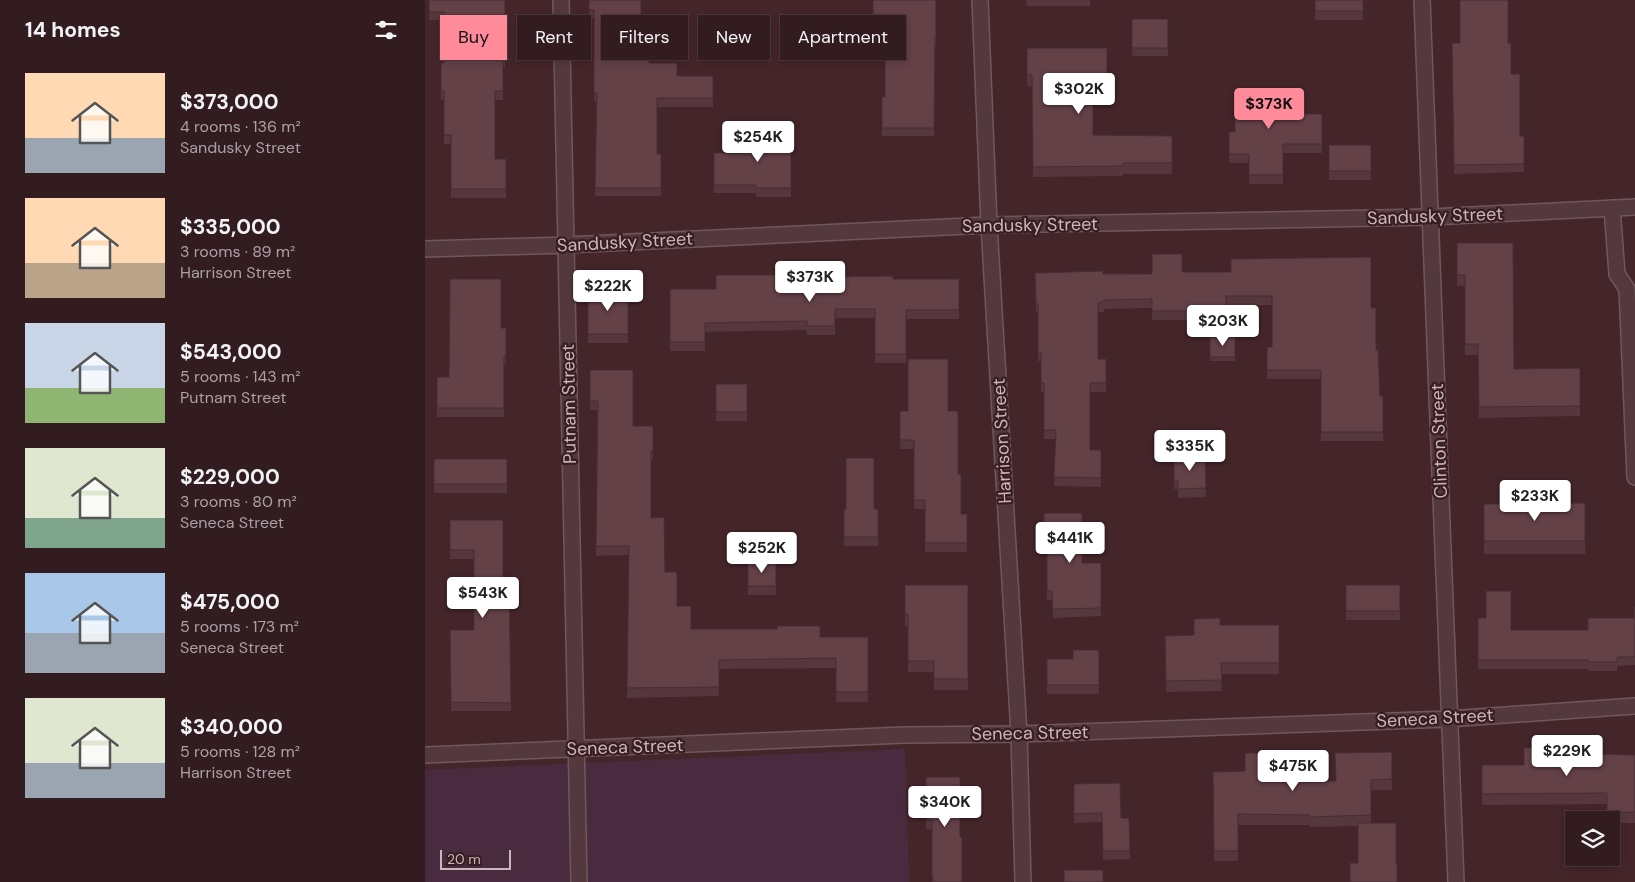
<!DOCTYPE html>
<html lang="en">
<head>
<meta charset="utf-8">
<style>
	body { margin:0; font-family:"DM Sans",sans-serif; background:#3b2529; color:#f1f3f6; height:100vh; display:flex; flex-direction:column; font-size:19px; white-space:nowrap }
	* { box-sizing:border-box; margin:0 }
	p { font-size:16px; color:#a9a1a5 }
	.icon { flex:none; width:28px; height:28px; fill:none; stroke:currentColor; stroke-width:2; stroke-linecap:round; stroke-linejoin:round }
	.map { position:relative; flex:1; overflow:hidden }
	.sheet { display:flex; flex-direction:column; background:#331c20; width:425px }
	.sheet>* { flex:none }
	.hud { position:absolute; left:15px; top:15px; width:475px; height:45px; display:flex; gap:10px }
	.tools { position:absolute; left:1140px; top:811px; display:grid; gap:10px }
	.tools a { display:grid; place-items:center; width:55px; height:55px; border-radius:0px; background:#331c20; box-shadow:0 2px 8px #0003,0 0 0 1px #4e3a3e; font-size:25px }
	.scale { position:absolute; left:15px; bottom:12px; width:71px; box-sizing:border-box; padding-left:5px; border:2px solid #cdb6b9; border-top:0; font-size:14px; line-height:18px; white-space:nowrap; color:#cdb6b9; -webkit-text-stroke:4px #381e22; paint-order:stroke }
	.price { position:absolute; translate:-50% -42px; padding:0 11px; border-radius:5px; background:#fff; color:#222; font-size:16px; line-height:32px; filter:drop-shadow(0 1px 2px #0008) }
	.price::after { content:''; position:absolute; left:50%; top:30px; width:15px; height:11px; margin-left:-8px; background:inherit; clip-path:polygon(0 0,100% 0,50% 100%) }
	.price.on { background:#ff8a99; color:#111 }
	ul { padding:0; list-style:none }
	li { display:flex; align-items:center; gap:15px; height:125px; padding:0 25px }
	li span { display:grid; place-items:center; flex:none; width:140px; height:100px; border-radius:0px; color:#555 }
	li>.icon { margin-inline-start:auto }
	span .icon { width:60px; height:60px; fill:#fffc; stroke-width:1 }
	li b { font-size:21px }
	h2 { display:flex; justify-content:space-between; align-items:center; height:60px; padding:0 25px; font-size:21px }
	.tag { padding:0 18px; border-radius:0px; background:#331c20; box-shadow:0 2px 8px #0003,0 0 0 1px #4e3a3e; font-size:18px; line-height:45px }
	.tag.on { background:#ff8a99; color:#111 }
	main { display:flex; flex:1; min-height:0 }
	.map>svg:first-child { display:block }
	.green { fill:#492b3f }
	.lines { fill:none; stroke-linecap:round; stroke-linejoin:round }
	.minor-casing { stroke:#70575b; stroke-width:18 }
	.minor { stroke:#53393d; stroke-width:15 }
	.wall { fill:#56373d }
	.building { fill:#644047; stroke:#462d32 }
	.labels { text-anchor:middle; stroke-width:4.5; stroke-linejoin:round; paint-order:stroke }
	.street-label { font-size:18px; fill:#cdb6b9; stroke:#381e22 }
</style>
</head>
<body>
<main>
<section class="sheet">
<h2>14 homes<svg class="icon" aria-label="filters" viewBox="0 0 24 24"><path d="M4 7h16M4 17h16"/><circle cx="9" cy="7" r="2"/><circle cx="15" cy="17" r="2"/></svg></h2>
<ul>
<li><span style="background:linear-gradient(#ffd9b3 65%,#9aa5b1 0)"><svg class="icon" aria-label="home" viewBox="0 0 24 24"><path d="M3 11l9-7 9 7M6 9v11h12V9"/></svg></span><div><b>$373,000</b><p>4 rooms · 136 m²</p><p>Sandusky Street</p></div></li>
<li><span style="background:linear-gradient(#ffd9b3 65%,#b9a48a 0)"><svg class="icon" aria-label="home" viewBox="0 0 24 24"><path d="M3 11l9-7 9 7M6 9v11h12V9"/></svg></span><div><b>$335,000</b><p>3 rooms · 89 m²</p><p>Harrison Street</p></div></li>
<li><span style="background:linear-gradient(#c9d6e8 65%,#8fb573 0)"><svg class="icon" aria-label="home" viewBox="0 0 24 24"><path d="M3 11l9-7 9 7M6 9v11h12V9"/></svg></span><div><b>$543,000</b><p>5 rooms · 143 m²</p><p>Putnam Street</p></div></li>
<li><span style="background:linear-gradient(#dfe7d0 70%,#7fa58c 0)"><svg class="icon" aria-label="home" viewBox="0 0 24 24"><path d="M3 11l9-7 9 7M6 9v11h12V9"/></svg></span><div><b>$229,000</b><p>3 rooms · 80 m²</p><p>Seneca Street</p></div></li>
<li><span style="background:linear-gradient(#a9c7e8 60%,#9aa5b1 0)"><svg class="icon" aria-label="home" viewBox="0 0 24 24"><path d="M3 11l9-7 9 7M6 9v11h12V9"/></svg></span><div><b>$475,000</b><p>5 rooms · 173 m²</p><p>Seneca Street</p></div></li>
<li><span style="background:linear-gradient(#dfe7d0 65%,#9aa5b1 0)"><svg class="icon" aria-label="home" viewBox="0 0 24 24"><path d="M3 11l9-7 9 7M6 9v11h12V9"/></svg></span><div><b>$340,000</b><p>5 rooms · 128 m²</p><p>Harrison Street</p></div></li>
</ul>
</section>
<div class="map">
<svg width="1210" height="882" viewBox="0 0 1210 882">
	<rect width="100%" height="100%" fill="#44252a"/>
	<path class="green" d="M480,749L484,882H0V770Z"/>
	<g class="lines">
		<g class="minor-casing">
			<path id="minor" d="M136,0L154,882
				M555,0L564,225L594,734L598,882
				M997,0C1010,294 1017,588 1031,882
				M1187,208L1192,274L1202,289L1210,477
				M0,249L141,245L564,225L1006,217L1210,207
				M0,755L480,735L594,734L1023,719L1210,706"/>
		</g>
		<use href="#minor" class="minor"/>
	</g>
	<path class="wall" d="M4,0H80V67H78V100H70V159H81V198H26V144H19V100H16V63H19V20H4Z
		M164,0L216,25L224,63L252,76H288V107H232V154H236V196H170L171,102H169V18H164Z
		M448,0H511V46H510L509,136H457V97H460V27H448Z
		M601,0H665V6H602Z
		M890,0H938V20H890Z
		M707,19H743V56H707Z
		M1027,43H1083L1086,74L1095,136H1099V172L1029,174Z
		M602,48H682V86H668V135L747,136V174H698V176L608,177L607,86H602Z
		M857,114H897V153H858V184H824V163H804V132H810Z
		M366,131V197H331V193H289V153H331Z
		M904,145H946V180H904Z
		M1032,243L1089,369L1155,368V416L1054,418L1053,355H1040V286H1032Z
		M757,272L946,308L955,396H958V441H896V379H842V347H847V305H801V329H764V320H727V308L679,309V312H673V359H681V392H665V450H676V487L629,486L631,439H619V392H616V361H613V313H611L610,273L727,274Z
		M365,277L468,279H534V319H481V363H450V318H410V335H382V330L280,332V351H245V289H291Z
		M163,290H203V343H163Z
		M76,328H81V365H79V417H12V377H24Z
		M785,337H810V361H785Z
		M165,370L208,426H228V460H226V518L240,572L252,606L266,629L395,637H443V702H411V668L294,669V696L202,698L204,555L171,556L172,410H165Z
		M291,384H322V421H291Z
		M475,411H523L533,474L536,514H542V552H500V509H489V449H475Z
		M780,455L781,497L753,498V489H749V456Z
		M9,459H82V493H9Z
		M1160,503V554H1059V504Z
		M419,509H453V546H419Z
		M619,513L657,563H676V616L628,618L627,600H622V550H619Z
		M25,520L78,577H84L86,711H26L25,630H49V559H25Z
		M323,562H351V595H323Z
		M480,585H543V690H509V672H483V626H480Z
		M921,585H975V620H921Z
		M1210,607V665L1192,666V671H1163V669H1053V618L1086,630H1163L1209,618Z
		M795,625H854V674H796L797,691L741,692L740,636L769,635Z
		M674,650V694H622V659H648Z
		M967,752V790H946V823L933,863V826L885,827V825H813V861H789L788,772L856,782L911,781Z
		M1130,753L1210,755V823H1186V820H1182V804L1057,805V765H1099Z
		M501,777L535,837L537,882H507V829H501Z
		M649,784L696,818H704L705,859L678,860L677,822L649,823Z"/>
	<path class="building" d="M4,0H80V59H78V91H70V159H81V189H26V135H19V91H16V63H19V12H4Z
		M164,0H216V25H224V63H252V76H288V98H232V154H236V188H170L172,93H169V10H164Z
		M448,0H511V37H510L509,128H457V97H460V18H448Z
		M890,0H938V11H890Z
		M1035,0H1083V43H1086V74H1095V136H1099V164L1029,165L1027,43H1035Z
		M707,19H743V48H707Z
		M602,48H682V75H668V135L747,136V163H698V166L608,167L607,75H602Z
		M810,89H857V114H897V144H858V175H824V154H804V132H810Z
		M331,131H366V188H331V185H289V153H331Z
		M904,145H946V171H904Z
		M1032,243H1088L1089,369L1155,368V406L1054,407L1053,344H1040V275H1032Z
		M727,254H757V272H806V259L946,257V308H951V350H953L955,396H958V432H896V370H842V347H847V296H801V320H764V311H727V299L679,300V302L673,303V359H681V383H665V450H676V478L629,477L631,430H619V383H616V352H613V304H611L610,273L678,271V274H727Z
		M291,275H365V277L468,276V279H534V310H481V354H450V309H410V326H382V321L280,323V342H245V289H291Z
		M25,279H76V328H81V356H79V408H12V377H24Z
		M163,290H203V334H163Z
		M785,337H810V357H785Z
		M483,359H523V411H533V474H536V514H542V543H500V500H489V440H475V411H483Z
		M165,370H208V426H228V451H226V518L239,517L240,572H252V606H266V629H352V626H395V637H443V692H411V658L294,660V687L202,688L204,546H171L173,401H165Z
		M291,384H322V412H291Z
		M780,455L781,488L753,489V481L749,480V456Z
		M421,458H449V509H453V537H419V509H421Z
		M9,459H82V484H9Z
		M1160,503V541H1059V504Z
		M619,513H657V563H676V608L628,609L627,591H622V541H619Z
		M25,520H78V577H84L86,703L26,702L25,630H49V550H25Z
		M323,562H351V586H323Z
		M480,585H543V679H509V661H483V614H480Z
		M921,585H975V611H921Z
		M1061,591H1086V630H1163V618H1209V607H1210V657H1192V662H1163V660H1053V618H1061Z
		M795,618V625H854V663H796L797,680L741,681L740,636L769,635V619Z
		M648,650H674V685H622V659H648Z
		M1099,748H1130V753L1210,755V812L1182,813V793L1057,794V765H1099Z
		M967,752V779L946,780V815L885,817V815L813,814V851H789L788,772L820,771V753H856V782L911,781L910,753Z
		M501,777H535V837H537V882H508V878H507V820H501Z
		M695,783L696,818H704L705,851H678L677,813L649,814V784Z
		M933,823H971V863H972V882H925V863H933Z
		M639,870H678V882H639Z"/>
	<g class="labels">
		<g class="street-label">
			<text transform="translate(1010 216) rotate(-2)" y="6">Sandusky Street</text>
			<text transform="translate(605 225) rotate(-1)" y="6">Sandusky Street</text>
			<text transform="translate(200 242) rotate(-3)" y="6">Sandusky Street</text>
			<text transform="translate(144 404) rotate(-91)" y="6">Putnam Street</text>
			<text transform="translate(577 441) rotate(-93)" y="6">Harrison Street</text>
			<text transform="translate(1014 441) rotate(-92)" y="6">Clinton Street</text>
			<text transform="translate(1010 718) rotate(-3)" y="6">Seneca Street</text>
			<text transform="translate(605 733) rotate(-1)" y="6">Seneca Street</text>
			<text transform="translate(200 747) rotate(-2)" y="6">Seneca Street</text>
		</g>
	</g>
</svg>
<div class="tools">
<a><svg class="icon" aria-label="layers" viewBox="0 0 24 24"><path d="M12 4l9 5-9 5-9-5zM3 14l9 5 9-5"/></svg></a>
</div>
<div class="scale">20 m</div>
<b class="price" style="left:654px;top:115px">$302K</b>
<b class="price on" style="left:844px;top:130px">$373K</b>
<b class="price" style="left:333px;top:163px">$254K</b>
<b class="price" style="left:385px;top:303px">$373K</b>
<b class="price" style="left:183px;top:312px">$222K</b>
<b class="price" style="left:798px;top:347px">$203K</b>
<b class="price" style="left:765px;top:472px">$335K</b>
<b class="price" style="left:1110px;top:522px">$233K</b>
<b class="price" style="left:645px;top:564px">$441K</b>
<b class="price" style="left:337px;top:574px">$252K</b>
<b class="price" style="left:58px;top:619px">$543K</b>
<b class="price" style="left:1142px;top:777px">$229K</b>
<b class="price" style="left:868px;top:792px">$475K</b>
<b class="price" style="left:520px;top:828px">$340K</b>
<div class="hud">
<a class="tag on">Buy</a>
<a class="tag">Rent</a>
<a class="tag">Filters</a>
<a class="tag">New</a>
<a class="tag">Apartment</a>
</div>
</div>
</main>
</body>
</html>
